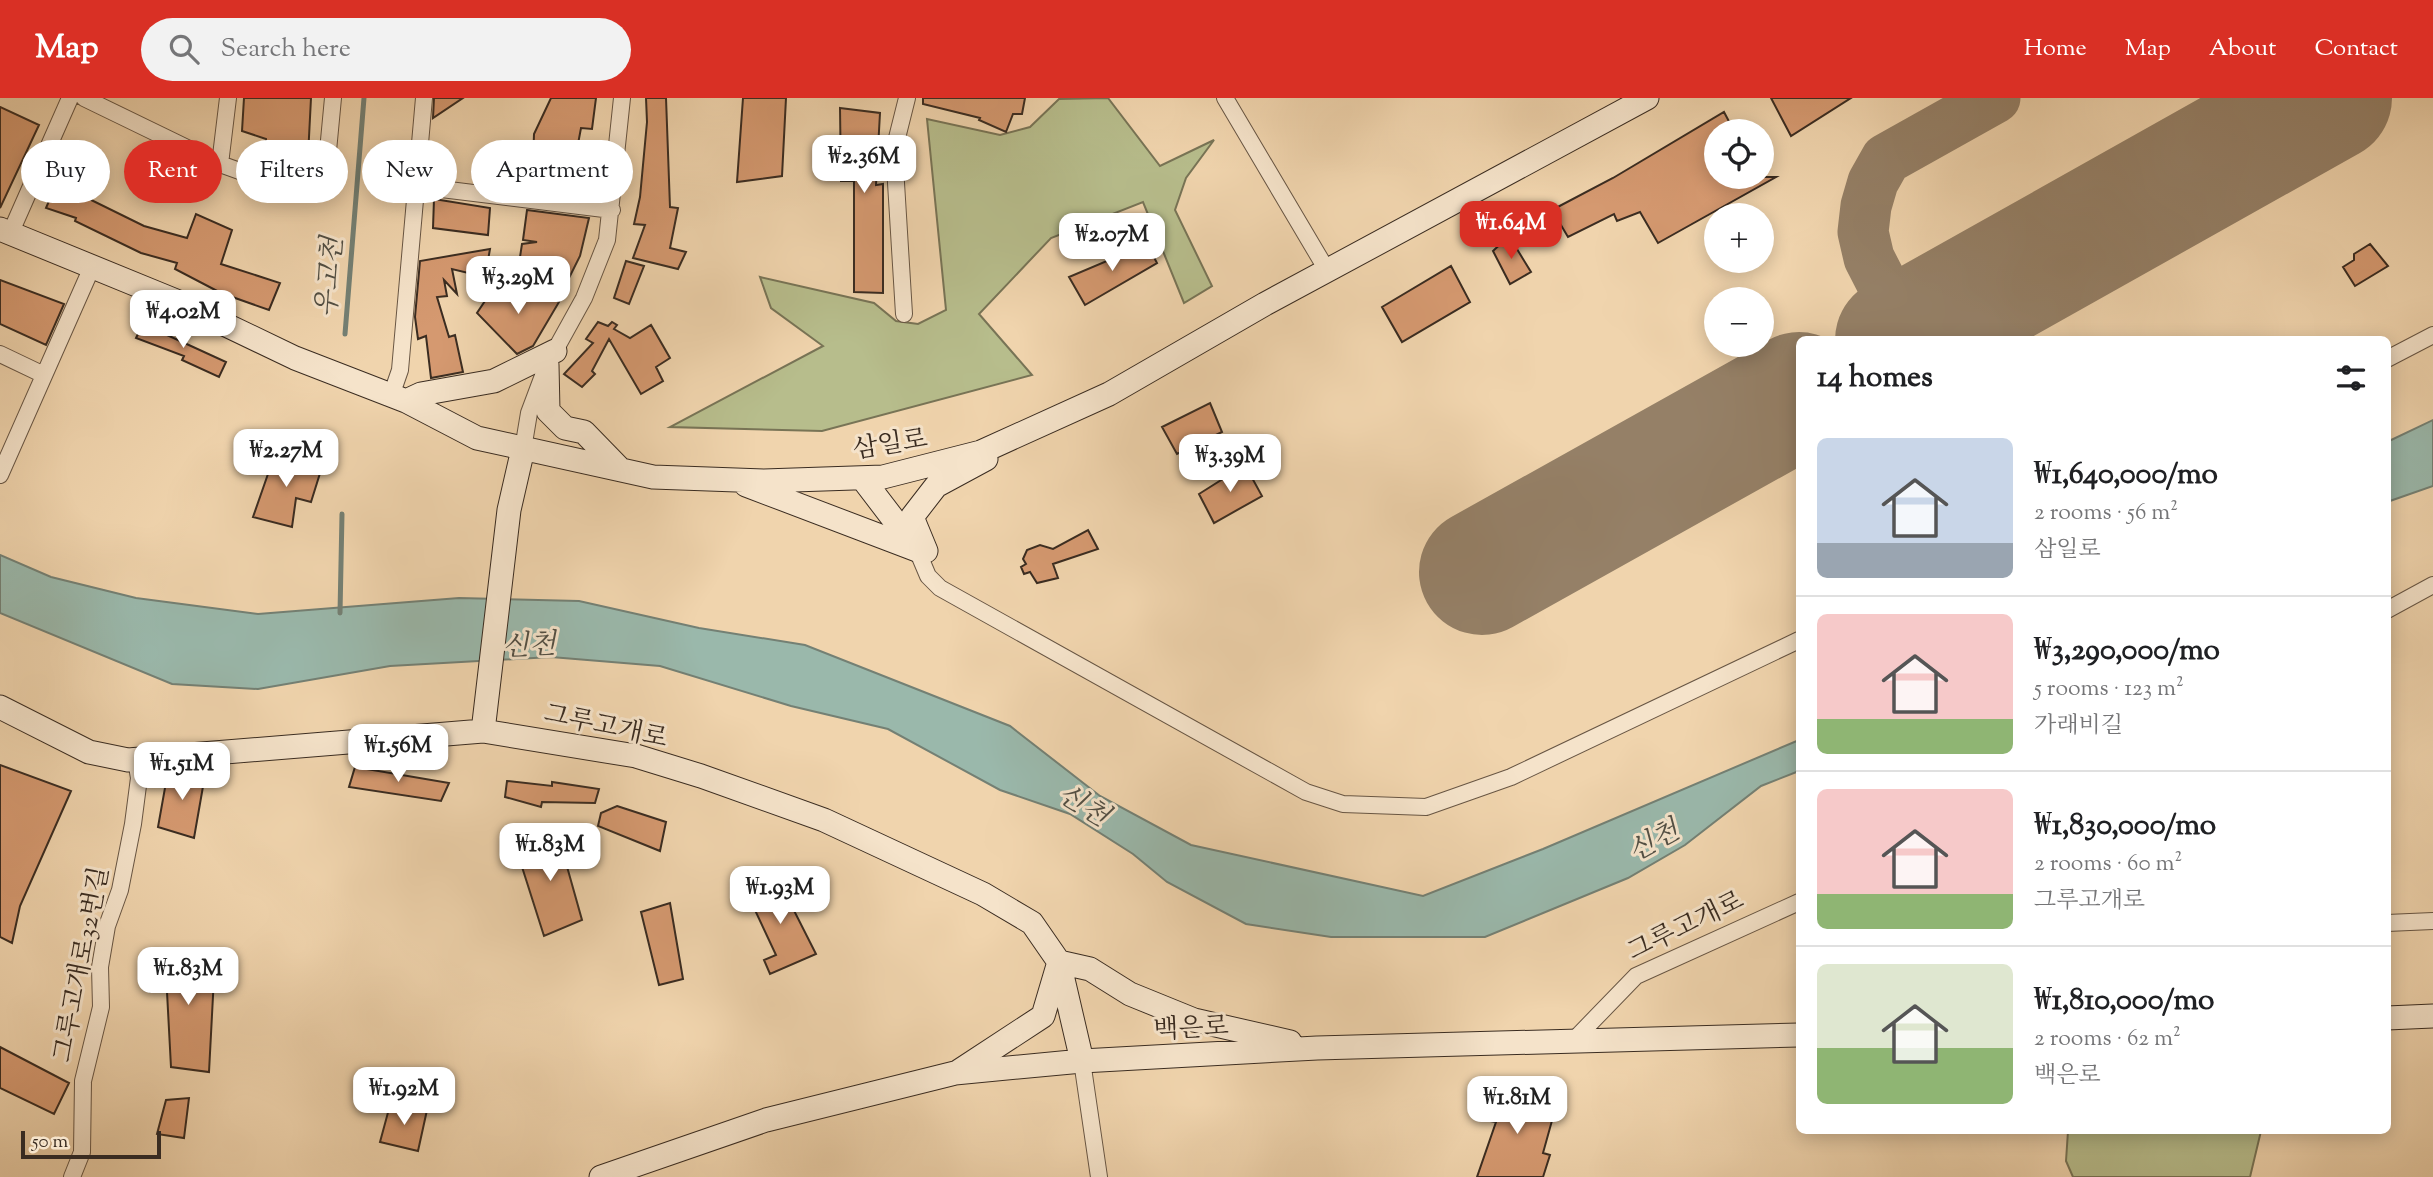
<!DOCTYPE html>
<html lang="en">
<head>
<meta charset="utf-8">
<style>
	body { margin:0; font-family:"Sorts Mill Goudy","Noto Serif KR",serif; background:#f2f2f2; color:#202124; height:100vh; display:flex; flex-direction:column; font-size:26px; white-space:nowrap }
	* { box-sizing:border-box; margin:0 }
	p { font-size:23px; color:#757577 }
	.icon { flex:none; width:38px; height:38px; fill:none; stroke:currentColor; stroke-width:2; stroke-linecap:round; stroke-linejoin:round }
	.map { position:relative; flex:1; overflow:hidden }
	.details { position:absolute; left:1796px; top:238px; width:595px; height:798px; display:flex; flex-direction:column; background:#fff; border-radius:10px; box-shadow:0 4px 18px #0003 }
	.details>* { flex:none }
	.banner { position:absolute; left:21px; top:42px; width:665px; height:63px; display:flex; gap:14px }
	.fabs { position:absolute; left:1704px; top:21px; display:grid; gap:14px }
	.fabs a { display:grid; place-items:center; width:70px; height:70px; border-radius:50%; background:#fff; box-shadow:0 4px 18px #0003; font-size:35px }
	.scale { position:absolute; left:21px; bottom:18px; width:140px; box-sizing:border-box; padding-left:7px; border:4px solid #3a2c21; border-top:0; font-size:19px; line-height:24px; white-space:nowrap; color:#3a2c21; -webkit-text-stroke:5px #f5e3ca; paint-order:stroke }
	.price { position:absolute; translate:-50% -60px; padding:0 16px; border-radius:14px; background:#fff; color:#222; font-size:23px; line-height:46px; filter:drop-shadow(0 2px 4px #0008) }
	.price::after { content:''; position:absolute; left:50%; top:42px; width:21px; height:16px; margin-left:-10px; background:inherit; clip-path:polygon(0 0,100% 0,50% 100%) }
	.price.active { background:#d93025; color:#fff }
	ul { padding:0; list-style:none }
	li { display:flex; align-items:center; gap:21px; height:175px; padding:0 21px }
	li+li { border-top:2px solid #e0e0e0 }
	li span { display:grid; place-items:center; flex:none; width:196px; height:140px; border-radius:10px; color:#555 }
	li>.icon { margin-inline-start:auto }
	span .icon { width:84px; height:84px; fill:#fffc; stroke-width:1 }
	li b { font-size:30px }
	h2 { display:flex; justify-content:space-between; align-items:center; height:84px; padding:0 21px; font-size:30px }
	.tag { padding:0 24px; border-radius:32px; background:#fff; box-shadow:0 4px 18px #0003; font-size:24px; line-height:63px }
	.tag.active { background:#d93025; color:#fff }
	header { display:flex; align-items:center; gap:42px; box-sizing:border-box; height:98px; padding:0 35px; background:#d93025; color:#fff }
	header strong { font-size:33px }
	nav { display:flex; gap:38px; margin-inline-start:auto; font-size:24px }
	.search { width:490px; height:63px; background:#f2f2f2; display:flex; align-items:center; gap:18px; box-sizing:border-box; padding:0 24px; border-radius:38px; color:#757577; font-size:26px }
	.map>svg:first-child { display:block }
	.green { fill:#b7bd8c; stroke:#787456; stroke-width:2 }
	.water { fill:#9ab8ab; stroke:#748074; stroke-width:2 }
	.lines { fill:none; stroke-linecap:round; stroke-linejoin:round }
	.stream { stroke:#748074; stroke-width:5 }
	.taxiway { stroke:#958067; stroke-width:51 }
	.runway { stroke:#958067; stroke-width:126 }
	.building { fill:#d59970; stroke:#3a2c21; stroke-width:2 }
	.street-casing { stroke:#685644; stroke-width:18 }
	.secondary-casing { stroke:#3a2c21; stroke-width:25 }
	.street { stroke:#f5e3ca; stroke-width:16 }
	.secondary { stroke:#f5e3ca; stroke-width:23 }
	.labels { text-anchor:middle; stroke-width:6; stroke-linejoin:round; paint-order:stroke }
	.street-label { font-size:26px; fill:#3a2c21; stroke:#f5e3ca }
	.water-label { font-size:28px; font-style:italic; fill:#524f44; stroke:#f5e3ca }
</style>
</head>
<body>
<header>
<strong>Map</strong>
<div class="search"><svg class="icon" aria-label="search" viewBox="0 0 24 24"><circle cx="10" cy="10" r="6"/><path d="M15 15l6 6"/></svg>Search here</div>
<nav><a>Home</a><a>Map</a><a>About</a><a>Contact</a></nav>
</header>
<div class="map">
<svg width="2433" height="1079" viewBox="0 0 2433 1079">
	<rect width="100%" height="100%" fill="#f0d4ad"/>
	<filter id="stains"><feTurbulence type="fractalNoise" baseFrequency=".00286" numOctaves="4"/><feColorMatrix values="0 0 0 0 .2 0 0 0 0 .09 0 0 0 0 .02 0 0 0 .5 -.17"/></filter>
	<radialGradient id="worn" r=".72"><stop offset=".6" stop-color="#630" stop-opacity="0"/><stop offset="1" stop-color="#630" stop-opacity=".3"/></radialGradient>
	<path class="green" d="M1108,0L1160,68L1214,42L1186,80L1175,112L1212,188L1184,205L1143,104L1051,140L979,216L1032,277L822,333L670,329L823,248L771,210L760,179L874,205L896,223L918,226L946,212L927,21L1000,37L1030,29L1059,1Z
		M2068,1033V1032L2261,1033L2250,1079H2073L2066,1063Z"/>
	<path class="water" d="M2433,322V388L2387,404V344Z
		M0,457L51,479L136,500L258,516L459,500L579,503L699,530L805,547L1010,628L1100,698L1191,747L1423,798L1543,751L1799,642V673L1761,688L1685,747L1628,780L1485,839H1331L1246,826L1167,784L1133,756L1070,716L1000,692L888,631L791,608L660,568L551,559L390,568L258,591L172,586L0,515Z"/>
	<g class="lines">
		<path class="stream" d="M345,236L364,0
			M340,515L342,416"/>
		<path class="taxiway" d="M1908,236L1869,160L1863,134L1866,108L1873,84L1886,61L1995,0"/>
		<path class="runway" d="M1898,242L2329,0
			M1482,474L1799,297"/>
	</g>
	<path class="building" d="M244,0H311L307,78L276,75V47H266V41L242,33Z
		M434,0H463L433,20Z
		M551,0H596L592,31L581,30L574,67L594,66L593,99L532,92L534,36Z
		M646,0H666L670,109L678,110L670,150L686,154L678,171L633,160L645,127L634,126L640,99L647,24Z
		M743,0H786L782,78L737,84Z
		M923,0H1025L1022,16H1013L1006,34L979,22L980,20L923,6Z
		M1771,0H1851L1791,38Z
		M0,9L39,27L0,110Z
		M840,10L880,15L876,87L883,86V195L854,194V83H841Z
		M1724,14L1734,33H1717V79H1776L1658,145L1640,114L1617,123L1614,116L1568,139L1552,112L1613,80Z
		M61,75L85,84L79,96L144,128L187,140L196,116L232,132L221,166L280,185L269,212L221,195L175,171L177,165L141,155L75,123L76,120L46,110Z
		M434,101L490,110L488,137L433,130Z
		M527,112L589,120L580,158L569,180L520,159L522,146L537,144L523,142Z
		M1509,138L1531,174L1510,186L1493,153Z
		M1147,146L1157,165L1085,207L1069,179Z
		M2370,146L2388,168L2355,188L2343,169L2354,162V156Z
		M490,151L485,179L452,171L457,196L444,182L447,198L437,199L449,239L455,237L463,274L431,280L426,238L418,241L415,219L420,163Z
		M626,163L644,168L629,206L614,200Z
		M1451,168L1470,204L1402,244L1382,209Z
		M0,182L64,206L46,247L0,226Z
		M517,183L559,204L533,248L517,256L477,215L493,191L516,204Z
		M598,224L608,228L612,224L617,227L614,231L630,240L651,227L670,260L656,269L663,283L641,296L609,241L592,273L595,276L582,289L564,276L593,245L586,241Z
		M143,226L226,264L219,279L182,262L184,258L136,240Z
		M1210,305L1222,334L1177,356L1162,329Z
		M276,353L321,372L311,404L296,400L292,429L253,419Z
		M1245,367L1262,398L1214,425L1199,396Z
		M1088,432L1098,451L1053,466L1058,480L1037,485L1030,474L1024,476L1021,469L1026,466L1023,461L1027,452L1040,447L1053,451Z
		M0,667L71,693L20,808L12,845L0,839Z
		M355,669L449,685L441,703L349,689Z
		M173,672L205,677L194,740L158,729L168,673Z
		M507,683L552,688V684L599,691L595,705L542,704L541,709L505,699Z
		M617,708L666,724L660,753L598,728L601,715Z
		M557,733L582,822L544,838L516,750Z
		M776,777L816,856L770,876L764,862L776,857L747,795Z
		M670,805L683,881L659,887L641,814Z
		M158,856L215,860L209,974L171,969L167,894H150Z
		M0,949L69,985L54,1016L0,990Z
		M1489,997L1558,1001L1543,1055L1550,1057L1543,1079H1477L1496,1024L1478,1021Z
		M189,1000L184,1040L157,1036L166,1002Z
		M390,1007L427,1012L418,1053L380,1044Z"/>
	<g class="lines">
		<g class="street-casing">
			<path id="street" d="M84,0L220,66L301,95L319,84L326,74L333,0
				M1225,0L1328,174
				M220,66L228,0
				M417,88L612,112
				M10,136L70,0
				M904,216L894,52L907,0
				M0,256L44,277
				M2387,261L2433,237
				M391,298L400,272L424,0
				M523,351L529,315L547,267L584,200L607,142L622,0
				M0,377L92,169
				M917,452L928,478L940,490L1306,694L1343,706L1426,709L1511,679L1799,542
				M2387,512L2433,487
				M2387,825L2433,823
				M1574,942L1636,878L1799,804
				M1082,963L1099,1079
				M72,1079L82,1054L83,983L101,909L100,869L107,828L120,792L133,726L139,680L136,662"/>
		</g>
		<g class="secondary-casing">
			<path id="secondary" d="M0,131L176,203L295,260L406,303L477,340L653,379L764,383L883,379L981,354L1109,296L1265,206L1647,0
				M547,267L548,313L565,330L584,334L620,371
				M406,303L421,296L494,283L555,253
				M862,380L917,452
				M746,387L917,452
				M926,453L912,419L936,388L986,361
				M0,609L89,654L128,662L483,633L636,658L701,678L824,722L983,796L1032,825L1059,864L1082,963
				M483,633L509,412L523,351
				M2387,920L2433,918
				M959,973L1043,918L1059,864L1090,871L1130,896L1194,922L1290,944
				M601,1079L766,1022L955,975L1082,963L1317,950L1799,937"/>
		</g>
		<use href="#street" class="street"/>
		<use href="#secondary" class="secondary"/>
	</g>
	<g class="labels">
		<g class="street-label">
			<text transform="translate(890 345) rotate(-9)" y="9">삼일로</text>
			<text transform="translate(606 627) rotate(12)" y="9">그루고개로</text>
			<text transform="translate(1685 827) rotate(-26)" y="9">그루고개로</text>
			<text transform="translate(80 866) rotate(-79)" y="9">그루고개로32번길</text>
			<text transform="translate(1191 929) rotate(-3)" y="9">백은로</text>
		</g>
		<g class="water-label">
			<text transform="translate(328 179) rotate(-85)" y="10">우고천</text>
			<text transform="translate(529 546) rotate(-3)" y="10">신천</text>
			<text transform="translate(1084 706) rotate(32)" y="10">신천</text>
			<text transform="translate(1653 742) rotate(-29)" y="10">신천</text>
		</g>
	</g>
	<rect width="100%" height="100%" filter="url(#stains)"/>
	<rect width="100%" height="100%" fill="url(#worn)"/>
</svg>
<div class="fabs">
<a><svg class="icon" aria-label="locate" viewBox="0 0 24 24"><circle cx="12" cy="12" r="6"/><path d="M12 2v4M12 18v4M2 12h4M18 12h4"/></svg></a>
<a>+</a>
<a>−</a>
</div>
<div class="scale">50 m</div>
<b class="price" style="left:864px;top:97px">₩2.36M</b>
<b class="price active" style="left:1511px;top:163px">₩1.64M</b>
<b class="price" style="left:1112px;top:175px">₩2.07M</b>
<b class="price" style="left:518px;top:218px">₩3.29M</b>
<b class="price" style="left:183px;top:252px">₩4.02M</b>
<b class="price" style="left:286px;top:391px">₩2.27M</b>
<b class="price" style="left:1230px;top:396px">₩3.39M</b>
<b class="price" style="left:398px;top:686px">₩1.56M</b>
<b class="price" style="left:182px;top:704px">₩1.51M</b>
<b class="price" style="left:550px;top:785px">₩1.83M</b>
<b class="price" style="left:780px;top:828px">₩1.93M</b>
<b class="price" style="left:188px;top:909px">₩1.83M</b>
<b class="price" style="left:404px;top:1029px">₩1.92M</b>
<b class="price" style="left:1517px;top:1038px">₩1.81M</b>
<div class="banner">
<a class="tag">Buy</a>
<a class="tag active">Rent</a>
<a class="tag">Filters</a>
<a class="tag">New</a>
<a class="tag">Apartment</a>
</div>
<section class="details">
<h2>14 homes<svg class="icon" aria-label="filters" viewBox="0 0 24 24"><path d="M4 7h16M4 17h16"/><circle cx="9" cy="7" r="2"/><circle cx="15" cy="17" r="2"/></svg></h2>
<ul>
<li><span style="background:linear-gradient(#c9d6e8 75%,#9aa5b1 0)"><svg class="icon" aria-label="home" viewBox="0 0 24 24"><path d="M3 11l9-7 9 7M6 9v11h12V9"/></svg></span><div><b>₩1,640,000/mo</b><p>2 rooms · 56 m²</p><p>삼일로</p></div></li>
<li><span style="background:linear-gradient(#f6c9c9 75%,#8fb573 0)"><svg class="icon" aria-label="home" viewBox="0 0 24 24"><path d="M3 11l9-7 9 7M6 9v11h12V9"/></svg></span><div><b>₩3,290,000/mo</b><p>5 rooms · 123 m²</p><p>가래비길</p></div></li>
<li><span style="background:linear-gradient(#f6c9c9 75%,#8fb573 0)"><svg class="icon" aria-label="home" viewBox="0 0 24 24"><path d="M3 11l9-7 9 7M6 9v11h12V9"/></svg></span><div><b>₩1,830,000/mo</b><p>2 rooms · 60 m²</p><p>그루고개로</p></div></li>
<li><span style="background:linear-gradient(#dfe7d0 60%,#8fb573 0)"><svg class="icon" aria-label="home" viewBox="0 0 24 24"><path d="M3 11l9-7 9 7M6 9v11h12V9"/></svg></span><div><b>₩1,810,000/mo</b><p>2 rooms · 62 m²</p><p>백은로</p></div></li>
</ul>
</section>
</div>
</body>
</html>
